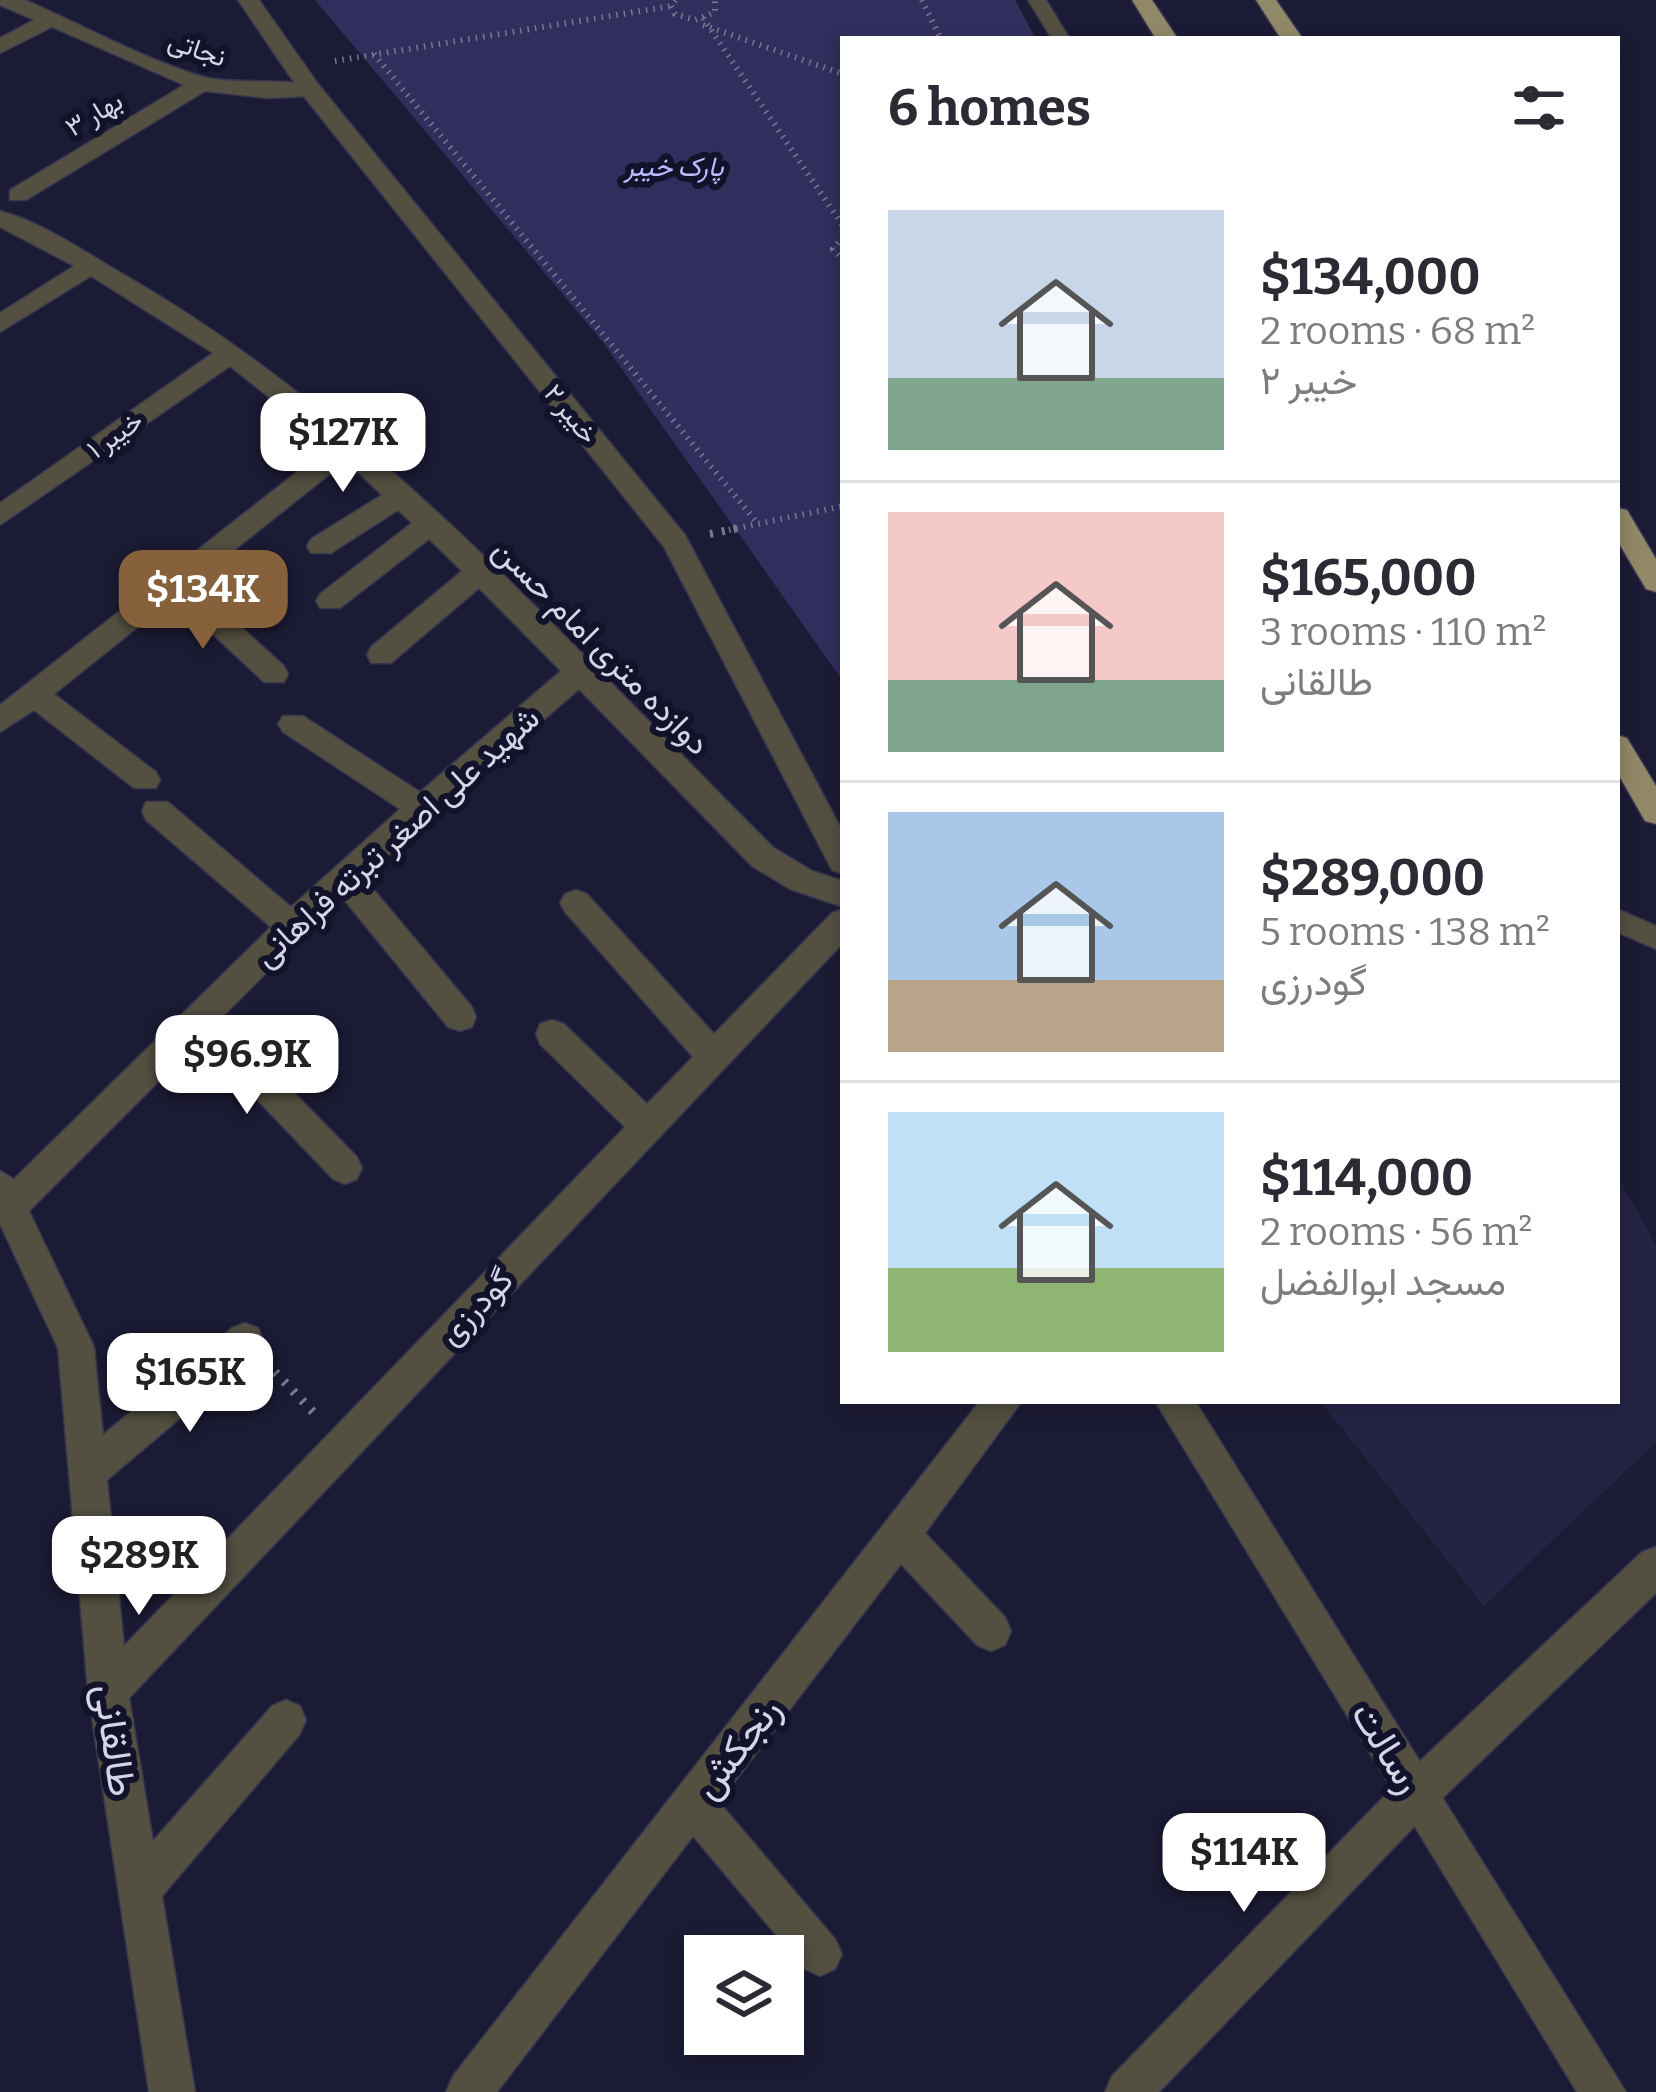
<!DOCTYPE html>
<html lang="en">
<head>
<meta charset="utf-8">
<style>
	body { margin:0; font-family:Bitter,Vazirmatn,serif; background:#f7f7f7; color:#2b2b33; height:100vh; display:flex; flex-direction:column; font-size:45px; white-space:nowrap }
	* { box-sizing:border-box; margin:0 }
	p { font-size:39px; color:#7c7c81 }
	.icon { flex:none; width:66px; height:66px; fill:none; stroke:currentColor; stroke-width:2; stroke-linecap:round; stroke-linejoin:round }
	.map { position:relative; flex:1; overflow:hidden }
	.side { position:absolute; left:840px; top:36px; width:780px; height:1368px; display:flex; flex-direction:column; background:#fff; border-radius:0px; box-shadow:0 6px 18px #0003 }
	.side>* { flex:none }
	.tools { position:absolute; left:684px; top:1935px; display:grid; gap:24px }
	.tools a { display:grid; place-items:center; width:120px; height:120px; border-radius:0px; background:#fff; box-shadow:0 6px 18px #0003; font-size:60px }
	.price { position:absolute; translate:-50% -102px; padding:0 27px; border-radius:24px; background:#fff; color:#222; font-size:39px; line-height:78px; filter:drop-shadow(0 3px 6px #0008) }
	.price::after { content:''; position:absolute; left:50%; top:72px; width:36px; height:27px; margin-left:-18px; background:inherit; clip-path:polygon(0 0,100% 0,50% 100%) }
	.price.on { background:#86613b; color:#fff }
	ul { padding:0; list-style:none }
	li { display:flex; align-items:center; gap:36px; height:300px; padding:0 48px }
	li+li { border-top:3px solid #e1e1e2 }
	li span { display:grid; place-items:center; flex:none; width:336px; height:240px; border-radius:0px; color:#555 }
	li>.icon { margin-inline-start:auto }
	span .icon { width:144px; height:144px; fill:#fffc; stroke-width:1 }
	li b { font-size:51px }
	h2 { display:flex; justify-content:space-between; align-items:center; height:144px; padding:0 48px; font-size:51px }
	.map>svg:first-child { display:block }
	.built { fill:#242344 }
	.green { fill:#302e5c }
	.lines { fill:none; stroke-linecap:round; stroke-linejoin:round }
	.service-casing { stroke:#36354e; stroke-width:3 }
	.minor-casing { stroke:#36354e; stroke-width:3 }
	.tertiary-casing { stroke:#36354e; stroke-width:3 }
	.trunk-casing { stroke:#36354e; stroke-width:3 }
	.path-far2 { stroke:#79798f; stroke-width:6; stroke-dasharray:1.5 6; stroke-linecap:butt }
	.path-far1 { stroke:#79798f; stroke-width:8; stroke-dasharray:3 9; stroke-linecap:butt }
	.path { stroke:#79798f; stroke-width:9; stroke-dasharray:3 10; stroke-linecap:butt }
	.service { fill:#534f41; fill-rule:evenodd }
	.minor { fill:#534f41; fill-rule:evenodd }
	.tertiary { fill:#534f41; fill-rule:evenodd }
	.trunk { fill:#918868; fill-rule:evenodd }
	.labels { text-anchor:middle; stroke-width:12; stroke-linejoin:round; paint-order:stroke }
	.far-street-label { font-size:27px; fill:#d4d5e7; stroke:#13122b }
	.far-park-label { font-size:27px; font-style:italic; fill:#bbbdff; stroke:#13122b }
	.street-label { font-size:33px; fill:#d4d5e7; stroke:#13122b }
	.near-street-label { font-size:39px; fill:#d4d5e7; stroke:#13122b }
</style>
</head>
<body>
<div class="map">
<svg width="1656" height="2092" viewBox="0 0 1656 2092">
	<rect width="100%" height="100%" fill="#1c1b35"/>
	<path class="built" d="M1617,1175L1656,1245V1442L1484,1606L1320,1401H1617Z"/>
	<path class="green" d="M315,0H1015L1036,39H843V681L602,341Z"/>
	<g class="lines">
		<g class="service-casing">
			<path id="service" d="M1028,0H1046L1070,39H1052Z
				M1617,909L1656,926V949L1617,932Z"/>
		</g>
		<g class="minor-casing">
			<path id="minor" d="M0,0H25C83,25 143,59 204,77C231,85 307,77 321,89L310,96L268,98L205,91L26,200H10V190L184,85L52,27L0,53V38L34,20L0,5Z
				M0,211C45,223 89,255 128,277C377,421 571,647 774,848L812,871L843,881V907L790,889L752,866L579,689L363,877L472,1007L476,1017L472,1027L460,1031L448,1027L342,897L221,1018L357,1157L362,1168L357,1179L345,1184L333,1179L200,1040L29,1211L94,1347L103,1435L232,1328L245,1323L258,1328L263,1340L258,1352L107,1480L124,1646L625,1127L540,1044L536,1034L540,1024L552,1020L564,1024L647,1104L693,1057L565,912L560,903L565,894L576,890L587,894L714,1034L832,913L843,909V943L129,1698L153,1841L272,1706L286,1700L300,1706L306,1720L300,1734L162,1896L195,2092H149L88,1691L58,1348L0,1224V1171L14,1179L271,927L146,820L142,811L146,802H168L291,907L400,809L283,732L278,724L283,716H303L420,792L561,671L479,588L391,663H371L367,655L371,647L462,571L429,539L340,608H320L316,601L320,594L412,523L398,510L331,553H311L307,546L311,539L382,495L346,461L193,583L284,666L288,674L284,682H264L174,598L54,694L156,772L160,780L156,788H134L34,710L0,732V705L330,446L230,366L0,525V503L213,353L91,276L0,332V313L74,266L0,227Z
				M980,1401H1022L925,1533L1005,1617L1011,1631L1005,1645L991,1651L977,1645L901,1564L719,1802L835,1939L842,1954L835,1969L820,1976L805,1969L693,1836L497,2092H446L453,2076Z
				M1656,1547V1593L1432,1808L1159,2092H1105L1112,2076L1402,1778L1642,1552Z"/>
		</g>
		<g class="tertiary-casing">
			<path id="tertiary" d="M238,0H259L318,84L685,535L843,832V874L832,870L664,547L302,94Z
				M1155,1401H1195L1626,2092H1577Z"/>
		</g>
		<g class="trunk-casing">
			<path id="trunk" d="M1132,0H1152L1178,39H1156Z
				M1256,0H1276L1303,39H1281Z
				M1617,508L1627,510L1656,559V592L1646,589L1617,540Z
				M1617,735L1627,738L1656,786V824L1645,821L1617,772Z"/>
		</g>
		<path class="path-far2" d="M675,0L671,6L675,14L695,20L715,12V0
			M922,0L941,39
			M703,18L843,226
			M703,25L843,74
			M374,54L758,524
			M335,61L671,6
			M843,237L833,249L843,259
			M729,530L843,506"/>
		<path class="path-far1" d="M710,534L743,527"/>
		<path class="path" d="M275,1372L314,1413"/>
		<use href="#service" class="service"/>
		<use href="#minor" class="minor"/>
		<use href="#tertiary" class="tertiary"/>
		<use href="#trunk" class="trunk"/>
	</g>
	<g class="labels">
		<g class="far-street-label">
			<text transform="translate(197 49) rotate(19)" y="9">نجاتی</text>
			<text transform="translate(94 114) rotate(-31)" y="9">بهار ۳</text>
			<text transform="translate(571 414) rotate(51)" y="9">خیبر ۲</text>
			<text transform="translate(115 435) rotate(-35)" y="9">خیبر ۱</text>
		</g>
		<g class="far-park-label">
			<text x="674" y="176">پارک خیبر</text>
		</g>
		<g class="street-label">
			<text transform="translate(602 646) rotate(45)" y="12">دوازده متری امام حسن</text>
			<text transform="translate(396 836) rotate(-42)" y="12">شهید علی اصغر تبرته فراهانی</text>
			<text transform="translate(475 1306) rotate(-46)" y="12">گودرزی</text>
		</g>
		<g class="near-street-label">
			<text transform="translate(116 1740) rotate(82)" y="14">طالقانی</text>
			<text transform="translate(736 1747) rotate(-52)" y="14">رنجکش</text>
			<text transform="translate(1388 1747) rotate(58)" y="14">رسالت</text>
		</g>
	</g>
</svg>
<div class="tools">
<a><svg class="icon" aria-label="layers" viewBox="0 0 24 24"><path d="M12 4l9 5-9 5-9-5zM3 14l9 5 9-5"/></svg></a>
</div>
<b class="price" style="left:343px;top:495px">$127K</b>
<b class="price on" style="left:203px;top:652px">$134K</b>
<b class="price" style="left:247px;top:1117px">$96.9K</b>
<b class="price" style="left:190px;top:1435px">$165K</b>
<b class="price" style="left:139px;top:1618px">$289K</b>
<b class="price" style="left:1244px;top:1915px">$114K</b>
<section class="side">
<h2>6 homes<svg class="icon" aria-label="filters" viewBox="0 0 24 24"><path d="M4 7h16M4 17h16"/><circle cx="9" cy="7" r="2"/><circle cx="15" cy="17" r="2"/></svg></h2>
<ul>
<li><span style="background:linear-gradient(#c9d6e8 70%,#7fa58c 0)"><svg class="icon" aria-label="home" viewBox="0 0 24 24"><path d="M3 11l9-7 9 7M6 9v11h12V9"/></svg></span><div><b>$134,000</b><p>2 rooms · 68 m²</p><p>خیبر ۲</p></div></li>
<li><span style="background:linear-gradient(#f6c9c9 70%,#7fa58c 0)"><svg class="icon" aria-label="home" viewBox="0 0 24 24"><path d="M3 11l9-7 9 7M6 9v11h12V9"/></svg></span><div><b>$165,000</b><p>3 rooms · 110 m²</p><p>طالقانی</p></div></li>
<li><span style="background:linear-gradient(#a9c7e8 70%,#b9a48a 0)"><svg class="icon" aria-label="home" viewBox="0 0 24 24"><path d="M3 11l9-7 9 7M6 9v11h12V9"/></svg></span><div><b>$289,000</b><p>5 rooms · 138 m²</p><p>گودرزی</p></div></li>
<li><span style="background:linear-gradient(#bfe0f5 65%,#8fb573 0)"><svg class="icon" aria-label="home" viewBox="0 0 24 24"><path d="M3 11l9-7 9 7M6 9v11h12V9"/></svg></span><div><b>$114,000</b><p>2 rooms · 56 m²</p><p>مسجد ابوالفضل</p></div></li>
</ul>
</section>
</div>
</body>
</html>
